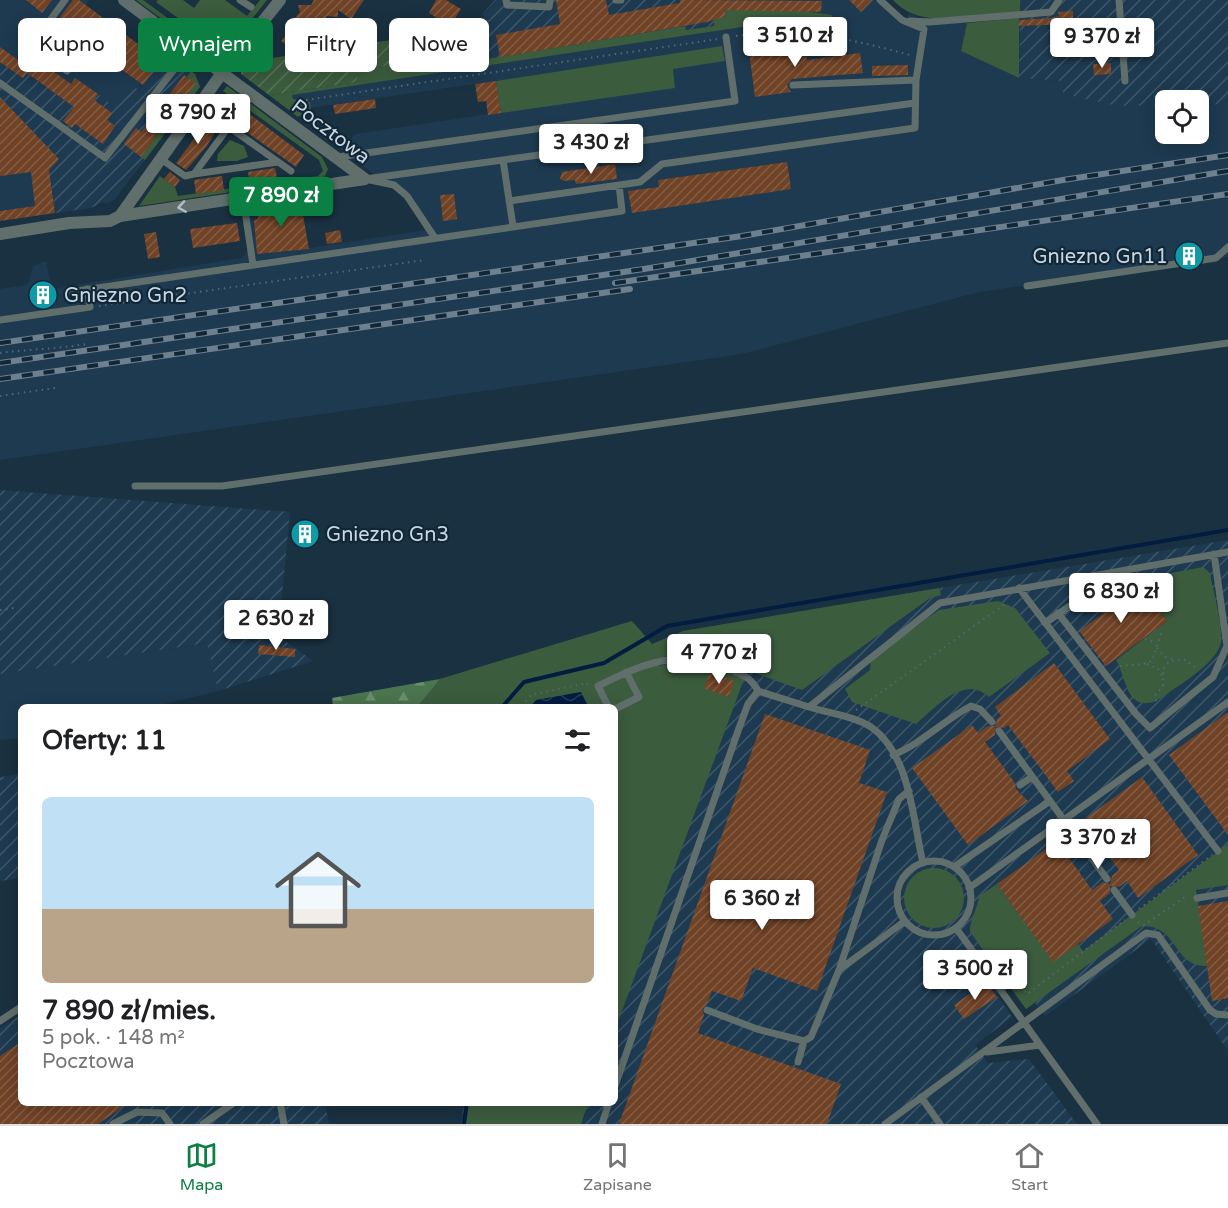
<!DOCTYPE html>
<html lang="pl">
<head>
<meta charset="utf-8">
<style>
	body { margin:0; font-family:"Varela Round",sans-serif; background:#f6f6f6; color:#202124; height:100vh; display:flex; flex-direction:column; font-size:22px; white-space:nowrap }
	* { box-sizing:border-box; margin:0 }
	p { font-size:20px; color:#757577 }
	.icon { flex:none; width:33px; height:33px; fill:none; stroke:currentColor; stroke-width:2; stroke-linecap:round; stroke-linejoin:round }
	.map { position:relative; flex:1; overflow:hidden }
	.sheet { position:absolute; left:18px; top:704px; width:600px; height:402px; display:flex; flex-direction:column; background:#fff; border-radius:9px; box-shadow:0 3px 15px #0003 }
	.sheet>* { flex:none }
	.guide { position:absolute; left:18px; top:18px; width:600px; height:54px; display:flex; gap:12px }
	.fabs { position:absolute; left:1155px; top:90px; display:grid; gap:12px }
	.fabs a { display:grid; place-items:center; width:54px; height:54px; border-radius:9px; background:#fff; box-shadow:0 3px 15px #0003; font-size:30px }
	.price { position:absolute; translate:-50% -51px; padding:0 14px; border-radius:6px; background:#fff; color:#222; font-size:20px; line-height:39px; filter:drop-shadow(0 2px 3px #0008) }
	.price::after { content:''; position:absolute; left:50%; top:36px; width:18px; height:14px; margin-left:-9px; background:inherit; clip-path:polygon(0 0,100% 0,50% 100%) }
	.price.current { background:#0b8043; color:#fff }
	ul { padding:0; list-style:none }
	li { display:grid; align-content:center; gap:12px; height:318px; padding:0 24px }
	li span { display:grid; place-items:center; height:186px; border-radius:9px; color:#555 }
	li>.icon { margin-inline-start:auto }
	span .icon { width:108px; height:108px; fill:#fffc; stroke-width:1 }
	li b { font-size:26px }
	h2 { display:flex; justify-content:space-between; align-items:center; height:72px; padding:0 24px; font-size:26px }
	.pill { padding:0 21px; border-radius:9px; background:#fff; box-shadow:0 3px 15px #0003; font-size:21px; line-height:54px }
	.pill.current { background:#0b8043; color:#fff }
	.menu { display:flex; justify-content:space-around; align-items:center; height:84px; border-top:2px solid #e0e0e0; background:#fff; font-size:16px; color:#757577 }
	.menu a { display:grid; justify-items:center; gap:3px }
	.menu .current { color:#0b8043 }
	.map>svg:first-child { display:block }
	.built { fill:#1e3a50 }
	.industrial { fill:url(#industrial-furrows) }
	.grass { fill:#3c5c3e }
	.forest { fill:url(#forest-firs) }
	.garden { fill:url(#garden-furrows) }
	.water { fill:url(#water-waves) }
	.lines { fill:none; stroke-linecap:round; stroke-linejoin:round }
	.stream { stroke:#031d41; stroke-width:4 }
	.building { fill:url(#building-hatch) }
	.path { stroke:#536776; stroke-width:2; stroke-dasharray:1.5 4.5; stroke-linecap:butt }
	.service { stroke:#606f6b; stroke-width:7 }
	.minor { stroke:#606f6b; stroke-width:12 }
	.tertiary { stroke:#606f6b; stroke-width:12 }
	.rail-casing { stroke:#6e808e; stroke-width:6 }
	.rail { stroke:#102737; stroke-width:4; stroke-dasharray:11; stroke-linecap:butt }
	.oneway { stroke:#b0bdc4 }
	.labels { text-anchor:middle; stroke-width:4.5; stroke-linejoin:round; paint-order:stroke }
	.street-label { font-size:20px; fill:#cad7e2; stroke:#102737 }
	.poi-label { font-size:20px; fill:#cad7e2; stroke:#102737; text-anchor:start }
</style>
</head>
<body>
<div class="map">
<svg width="1228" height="1124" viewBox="0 0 1228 1124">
	<defs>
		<pattern id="industrial-furrows" width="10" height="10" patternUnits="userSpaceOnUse" patternTransform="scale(1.5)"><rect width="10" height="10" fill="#1e3a50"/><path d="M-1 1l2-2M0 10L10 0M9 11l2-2" fill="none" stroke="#3d5669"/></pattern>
		<pattern id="forest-firs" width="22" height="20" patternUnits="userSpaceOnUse" patternTransform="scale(1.5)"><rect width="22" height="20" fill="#4b754e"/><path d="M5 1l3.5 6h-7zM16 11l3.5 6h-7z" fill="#6c8e70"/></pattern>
		<pattern id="garden-furrows" width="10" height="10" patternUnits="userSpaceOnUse" patternTransform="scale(1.5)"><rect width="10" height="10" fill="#3c5c3e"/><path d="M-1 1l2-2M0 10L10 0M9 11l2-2" fill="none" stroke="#57735a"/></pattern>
		<pattern id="water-waves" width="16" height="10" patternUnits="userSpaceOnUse" patternTransform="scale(1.5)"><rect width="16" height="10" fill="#031d41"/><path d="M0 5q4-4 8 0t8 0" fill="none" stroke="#263d5c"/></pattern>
		<pattern id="building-hatch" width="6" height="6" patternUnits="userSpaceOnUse" patternTransform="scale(1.5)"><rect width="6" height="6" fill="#704226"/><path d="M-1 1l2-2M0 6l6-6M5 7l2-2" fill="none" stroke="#835d45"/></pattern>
	</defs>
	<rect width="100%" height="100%" fill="#1a3141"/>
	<path class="built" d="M0,0H89L86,6L161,61L138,90L84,114L0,54Z
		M726,0H875L902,25L909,13L919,18L968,16L961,51L1019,78L1063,81L1118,106L1165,105L1166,134H1198L1199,105L1228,104V257L979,292L742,354L0,460V289L25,285L29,282L33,266L46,261L52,289L241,258L246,254L247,249L241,206L277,201L285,252L425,230L405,197L339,148L356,134L501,112L495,81L311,108L298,117L269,95L357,82L460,54L462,61L487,59L685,26H715L714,19L727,9Z
		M0,120L49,170L55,213L0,221Z
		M208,643L218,691L156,706H21V738L0,740V674Z"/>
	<path class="industrial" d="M495,0H726L727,10L726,16L718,17L715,26L686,30L685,26L487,59L483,13Z
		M1020,0H1228V104L1199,105L1198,100H1166L1165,105L1118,106L1063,94V81L1019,78Z
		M166,53L195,74L200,87L115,199L106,204L103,202L91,208L55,213L49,170L0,120V54L84,114L98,94L110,103L113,98L117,100L129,84L139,90Z
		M0,490L290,512L278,636L313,661L218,691L207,643L0,674Z
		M1228,540V1051L1151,939L1045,1016L1035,1003L1026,1009L1011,988L996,994L1012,1017L975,1045L988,1063L1029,1059L1077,1124H461L464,1103L615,1102V706H333L332,698L440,679L632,621L652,644L683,631Z
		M21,774V878L0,881V777Z
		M21,1015V1102L325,1103L329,1124H0V1028Z"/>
	<path class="grass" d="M136,0H143L199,41L196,44Z
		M158,0H183L194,8L200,0H225L247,16L260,0H267L244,29L201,35L156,2Z
		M893,0H1020V12C981,15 921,32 893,0Z
		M725,10H795L832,15L830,27L798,24L742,27L292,95L293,99L310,102L311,109L298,117L269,95L357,82L356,70L460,54L462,61L487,59L685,26L686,30L714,26V19L726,16Z
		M1019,18V78L961,51L967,23Z
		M722,46L725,61L673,69L675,88L501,113L496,81Z
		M191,71L195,74L200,87L145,160L141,157L195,83L187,77Z
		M227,86L322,157L328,169L324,178L139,206L160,176L175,187L178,196L318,176L323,171L319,160L223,91Z
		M230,140L244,146L248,157L237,161H217L218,154Z
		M1203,567L1210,573C1213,591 1223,625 1221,642C1217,665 1174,688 1156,701C1126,712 1127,679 1116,660L1167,621L1141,586L1144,578Z
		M939,588L941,595L930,598L802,690L701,654L681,653L656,659L659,666C691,658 714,668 744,679L615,1030V706H418L440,679L632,621L652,644L683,631Z
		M998,601L1015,608L1050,653L989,697C964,674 935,708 916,724L852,702L845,689L870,670L871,659L939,610Z
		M1228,844V885L1196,890L1207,966C1172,967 1179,925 1142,926L1026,1009L970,932C969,921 978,908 979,896L997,884L1053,961L1078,944L1083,951Z
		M904 898a30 30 0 1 1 60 0a30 30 0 1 1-60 0Z
		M466,1103H588L581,1124H469L464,1122Z"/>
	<path class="forest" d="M440,679L418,706H333L332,698Z"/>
	<path class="garden" d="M484,26L487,58L461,61L460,55L356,70L358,82L269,95L241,74V67L245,62Z"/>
	<path class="water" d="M581,692L588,706H531L536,700Z"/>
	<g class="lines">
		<path class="stream" d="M503,706L524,682L604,663L667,626L1228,530
			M464,1124L467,1102"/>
	</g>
	<path class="building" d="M26,0H52L42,13Z
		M73,0H79L161,61L143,85L110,61L114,56L60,17Z
		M314,0H364L351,19L338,10V17L327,16L312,35L315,50L297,53L281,41L297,20L295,18L300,12L298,5H311Z
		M436,0H446L461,9L450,26L429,13Z
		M556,0H606L609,15L680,3V0L822,1L821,12L725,10L726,16L707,22L500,57L496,35L560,24Z
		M849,0H873L861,12Z
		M1073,11V24L1019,26V20L1051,18L1059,16L1058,12Z
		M804,43L807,60L860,53L863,73L792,79L787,85L791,92L755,97L749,51Z
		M0,47L18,60L25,51L71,84L75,78L98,94L94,100L112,113L107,120L115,126L103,144L75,124L72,128L63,121L74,107L27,73L23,78L0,62Z
		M1111,63V74L1094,75L1093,64Z
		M908,65V75L872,76V66Z
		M184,75L196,83L141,157L124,144L136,128L141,132Z
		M496,81L501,113L488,115L486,101L478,102L475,84Z
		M0,97L59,159L49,170L55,213L0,221V211L35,206L31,172L0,176Z
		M375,99L376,108L335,114L333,105Z
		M248,113L304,155L296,167L238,126Z
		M209,119L219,126L206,147L186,170L176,163Z
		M787,162L791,189L632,213L628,191L659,187L658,180Z
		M615,164L617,179L576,184L575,180L564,181L560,179L562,172Z
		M275,168L278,182L250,186L248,172Z
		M170,172L180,180L175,187L164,179Z
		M222,176L224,190L196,194L194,180Z
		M454,194L457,219L443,221L440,195Z
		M300,198L309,249L257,254L254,220L258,219L257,206Z
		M237,223L240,241L193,248L190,229Z
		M340,230L342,242L327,244L325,233Z
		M156,232L160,257L148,259L144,234Z
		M1199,249V255L1178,258L1177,252Z
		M50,289L52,299L36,301L35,291Z
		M294,528L316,530L315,541L293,539Z
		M1141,586L1167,621L1106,666L1079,631L1104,613L1083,611L1079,607L1100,592L1105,613Z
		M259,645L295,649V657L258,654Z
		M1054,663L1110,739L1067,771L1074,781L1058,792L1008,725L1004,728L995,727V735L985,742L1015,783L1016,789L1028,801L968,845L912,768L972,725L978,733L988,726H995L997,719L1001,716L995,707Z
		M710,672L734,681L729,697L704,688Z
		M1228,712V835L1169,755Z
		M765,714L870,750L859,783L887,792L817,991L753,968L741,1001L712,991L707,1004L702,1009L704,1015L698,1033L841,1084L827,1124H619Z
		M1142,777L1198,855L1138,898L1127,881L1119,887L1110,886V893L1100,901L1113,919L1053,962L997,884L1057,841L1092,890L1103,882L1110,884L1112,876L1119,870L1082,821Z
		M1228,901V998L1212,1001L1198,906Z
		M986,982L997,997L964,1019L954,1005Z
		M21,1042V1102H130L98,1124H0V1056Z"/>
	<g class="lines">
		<path class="path" d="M736,36C797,27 852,39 910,55
			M306,100L718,39
			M99,306L425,260
			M0,353C29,349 58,349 86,344
			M0,396L55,388
			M0,610L14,608
			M1145,639L1156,643
			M1157,648L1165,657L1174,659
			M1147,664L1158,669L1163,677
			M1120,666L1143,664L1152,661L1162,631
			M1156,701L1155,695L1163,686V669L1169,661L1185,660L1199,670
			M522,706L531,695L587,683L588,686
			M856,710L1005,604
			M1139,909L1212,855
			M1138,922L1144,925L1188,895
			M1009,987L1017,980L1027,994L1125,920"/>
		<path class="service" d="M240,0L251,7
			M506,0L507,5L549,7L550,0
			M616,0H621
			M1119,0L1125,81
			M910,21L930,22L1051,12L1059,0
			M46,25L82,50L67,71L31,46L65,0
			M0,83L105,158L190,49
			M793,85L916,80
			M208,93L229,127L291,171
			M338,157L735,101L726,37
			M161,159L185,176L194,174L252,95
			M503,160L513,226
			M194,174L278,162
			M365,179L915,103
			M370,180L394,185L407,196L435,238
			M243,197L253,265
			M509,201L640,182L662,164L915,128L916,80L924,29L902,20L880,0
			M1027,286L1216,258L1228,247
			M70,292L622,211L619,185
			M0,320L90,307L87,289
			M135,486H222L1228,343
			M1019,588L1218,851
			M1058,613L1136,714L1150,728L1213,677L1227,646L1214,554
			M1045,623L1120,572
			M608,706L598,686C643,664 677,648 726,668C741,674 750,676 758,691L809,707L940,603L1228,552
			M809,707C828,713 854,716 871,727C911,755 913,822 923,863
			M615,709L639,697L626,672
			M999,731L1107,879
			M893,755C921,744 944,720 971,706L980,709L992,722
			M1020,785L1032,777
			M897 898a37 37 0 1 1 74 0a37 37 0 1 1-74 0Z
			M954,867L1050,801
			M969,888L1228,702
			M1114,890L1132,915
			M1197,898L1228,893
			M956,928L1097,1124
			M840,967L882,840L899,799L909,791
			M707,1010L757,1029L804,1041L811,1037L839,970L905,921
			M0,1021L21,1007
			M987,1052L1040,1045
			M798,1062L804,1041
			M615,1086L739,728L748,704L758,691
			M921,1097L940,1124
			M280,1102L284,1124
			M113,1124L137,1112L162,1113L170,1124
			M203,1124L235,1102
			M602,1124L609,1102
			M885,1124L1146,933L1158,935L1210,1010L1216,1014L1228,1015"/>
		<path class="minor" d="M222,73L365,179
			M120,216L365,179"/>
		<path class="tertiary" d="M124,0L222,73
			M0,234L69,223L110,221L120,216L222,73L280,0"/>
		<g class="rail-casing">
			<path id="rail" d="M615,283L1228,194
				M0,343L742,236L1063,180L1228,155
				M0,363L644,269L1228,171
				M0,379L630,289"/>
		</g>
		<use href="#rail" class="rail"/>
	</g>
	<defs><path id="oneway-chevron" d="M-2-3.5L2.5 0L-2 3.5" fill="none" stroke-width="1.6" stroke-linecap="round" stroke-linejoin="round" transform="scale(1.5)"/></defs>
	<use class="oneway" href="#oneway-chevron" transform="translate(182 207) rotate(171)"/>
	<defs>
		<g id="building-disc" transform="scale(1.5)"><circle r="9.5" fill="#0f9aa8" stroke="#102737"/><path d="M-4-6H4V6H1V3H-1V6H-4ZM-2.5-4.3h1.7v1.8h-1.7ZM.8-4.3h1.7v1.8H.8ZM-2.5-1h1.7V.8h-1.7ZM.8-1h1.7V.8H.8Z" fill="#fff"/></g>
	</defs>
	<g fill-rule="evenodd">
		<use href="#building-disc" x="1189" y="256"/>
		<use href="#building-disc" x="43" y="295"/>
		<use href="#building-disc" x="305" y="534"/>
	</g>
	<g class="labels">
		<g class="street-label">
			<text transform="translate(331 131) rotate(37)" y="7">Pocztowa</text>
		</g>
		<g class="poi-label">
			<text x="1168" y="263" text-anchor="end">Gniezno Gn11</text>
			<text x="64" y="302">Gniezno Gn2</text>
			<text x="326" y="541">Gniezno Gn3</text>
		</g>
	</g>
</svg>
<div class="fabs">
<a><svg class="icon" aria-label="locate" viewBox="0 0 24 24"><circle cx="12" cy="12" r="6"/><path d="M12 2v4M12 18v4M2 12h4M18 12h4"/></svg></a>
</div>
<b class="price" style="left:795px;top:68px">3 510 zł</b>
<b class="price" style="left:1102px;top:69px">9 370 zł</b>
<b class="price" style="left:198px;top:145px">8 790 zł</b>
<b class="price" style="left:591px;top:175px">3 430 zł</b>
<b class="price current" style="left:281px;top:228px">7 890 zł</b>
<b class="price" style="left:1121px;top:624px">6 830 zł</b>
<b class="price" style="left:276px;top:651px">2 630 zł</b>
<b class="price" style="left:719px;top:685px">4 770 zł</b>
<b class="price" style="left:1098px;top:870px">3 370 zł</b>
<b class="price" style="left:762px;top:931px">6 360 zł</b>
<b class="price" style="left:975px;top:1001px">3 500 zł</b>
<div class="guide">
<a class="pill">Kupno</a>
<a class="pill current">Wynajem</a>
<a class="pill">Filtry</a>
<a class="pill">Nowe</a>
</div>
<section class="sheet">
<h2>Oferty: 11<svg class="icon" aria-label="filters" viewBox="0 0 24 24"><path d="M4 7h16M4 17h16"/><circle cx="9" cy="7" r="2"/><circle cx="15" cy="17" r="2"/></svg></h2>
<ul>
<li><span style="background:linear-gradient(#bfe0f5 60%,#b9a48a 0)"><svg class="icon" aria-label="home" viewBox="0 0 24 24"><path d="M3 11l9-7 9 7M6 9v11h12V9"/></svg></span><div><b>7 890 zł/mies.</b><p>5 pok. · 148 m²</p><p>Pocztowa</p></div></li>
</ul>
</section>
</div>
<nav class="menu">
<a class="current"><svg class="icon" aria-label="map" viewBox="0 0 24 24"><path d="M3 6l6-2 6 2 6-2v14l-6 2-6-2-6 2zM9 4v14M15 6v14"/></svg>Mapa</a>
<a><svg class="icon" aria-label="saved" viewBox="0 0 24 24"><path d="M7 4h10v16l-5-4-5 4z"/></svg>Zapisane</a>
<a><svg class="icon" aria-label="home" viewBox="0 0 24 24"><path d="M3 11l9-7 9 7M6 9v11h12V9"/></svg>Start</a>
</nav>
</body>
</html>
